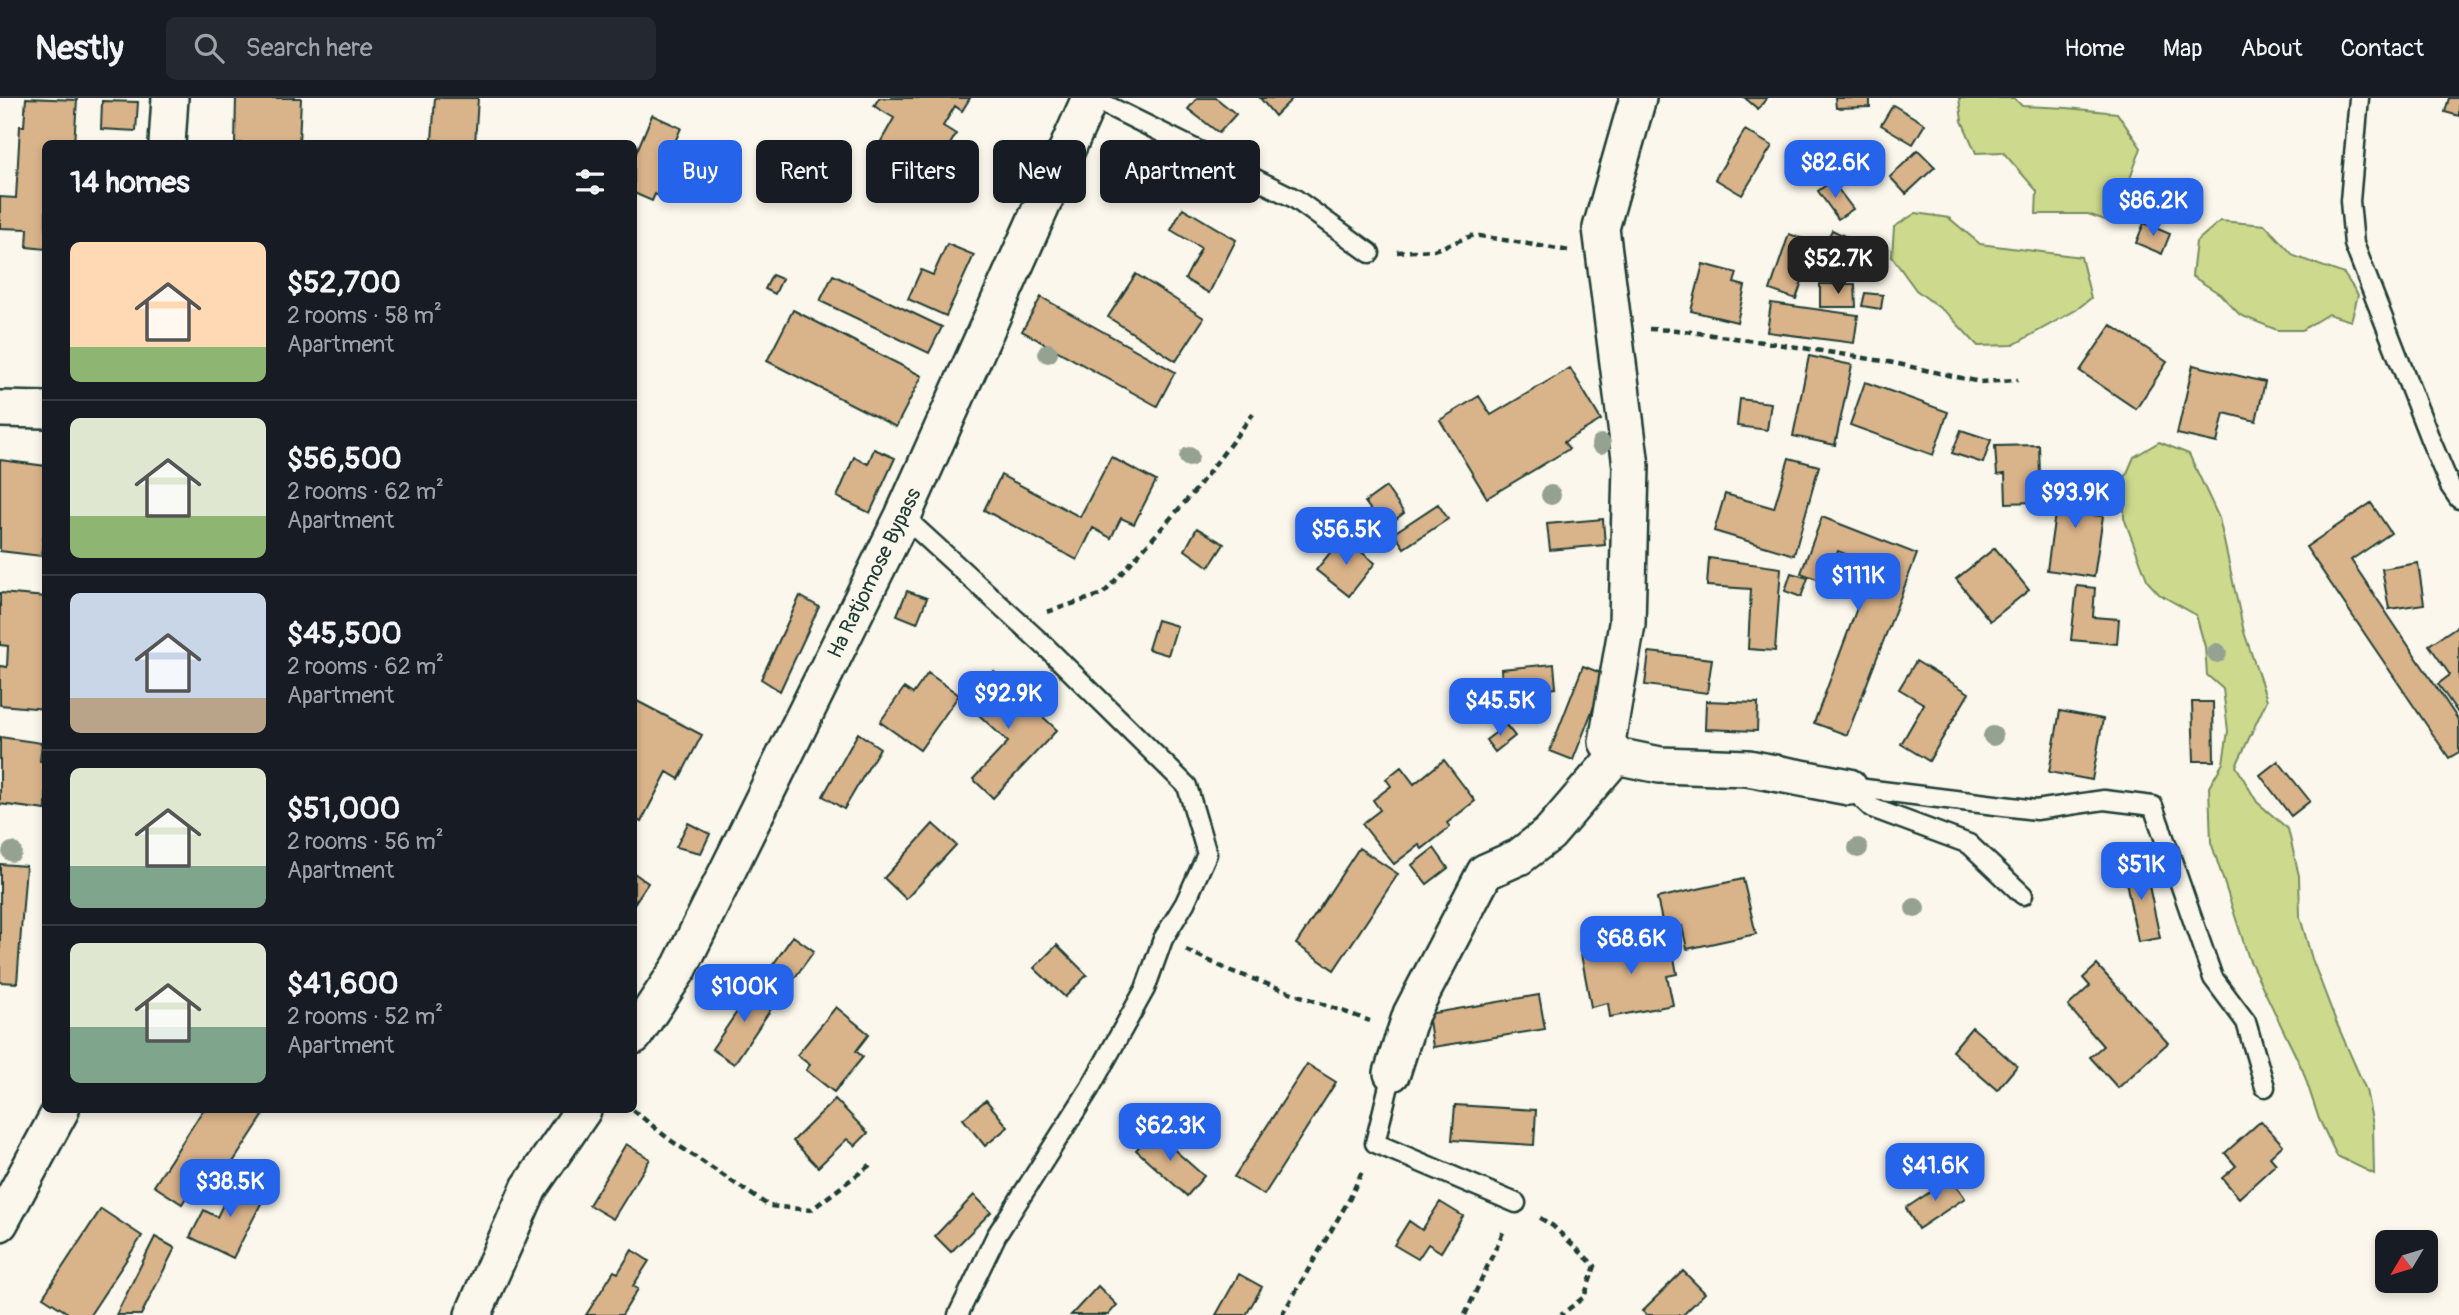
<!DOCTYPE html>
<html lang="en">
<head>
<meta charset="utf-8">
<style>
	body { margin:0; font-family:Pangolin,sans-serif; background:#242831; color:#f1f3f6; height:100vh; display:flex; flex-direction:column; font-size:26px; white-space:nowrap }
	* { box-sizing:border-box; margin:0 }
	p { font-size:23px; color:#9ea1a6 }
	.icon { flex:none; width:38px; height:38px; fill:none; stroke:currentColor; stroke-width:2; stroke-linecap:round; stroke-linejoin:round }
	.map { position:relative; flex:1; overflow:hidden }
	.sheet { position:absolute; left:42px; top:42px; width:595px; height:973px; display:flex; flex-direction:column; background:#171b24; border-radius:10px; box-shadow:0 4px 10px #0003 }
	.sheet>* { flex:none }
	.guide { position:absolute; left:658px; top:42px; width:665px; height:63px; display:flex; gap:14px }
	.needle { width:46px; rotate:232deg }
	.tools { position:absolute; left:2375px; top:1132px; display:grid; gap:14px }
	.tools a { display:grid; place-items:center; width:63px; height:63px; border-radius:10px; background:#171b24; box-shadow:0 4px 10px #0003; font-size:35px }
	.price { position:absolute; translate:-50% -60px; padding:0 16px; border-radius:14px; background:#2563eb; color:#fff; font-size:23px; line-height:46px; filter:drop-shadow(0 2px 4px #0008) }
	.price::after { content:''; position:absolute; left:50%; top:42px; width:21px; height:16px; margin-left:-10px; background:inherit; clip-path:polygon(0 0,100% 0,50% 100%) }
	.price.active { background:#222; color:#fff }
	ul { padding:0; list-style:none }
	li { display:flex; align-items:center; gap:21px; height:175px; padding:0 28px }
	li+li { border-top:2px solid #363941 }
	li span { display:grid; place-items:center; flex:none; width:196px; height:140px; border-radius:10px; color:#555 }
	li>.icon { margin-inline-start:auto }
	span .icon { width:84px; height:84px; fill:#fffc; stroke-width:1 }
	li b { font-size:30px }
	h2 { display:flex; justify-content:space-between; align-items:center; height:84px; padding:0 28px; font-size:30px }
	.pill { padding:0 24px; border-radius:10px; background:#171b24; box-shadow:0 4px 10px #0003; font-size:24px; line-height:63px }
	.pill.active { background:#2563eb; color:#fff }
	header { display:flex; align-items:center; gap:42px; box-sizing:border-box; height:98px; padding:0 35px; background:#171b24; border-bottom:2px solid #363941 }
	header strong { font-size:33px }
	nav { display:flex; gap:38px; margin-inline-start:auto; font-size:24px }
	.search { width:490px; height:63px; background:#242831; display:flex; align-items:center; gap:18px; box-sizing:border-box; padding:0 24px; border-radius:10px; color:#9ea1a6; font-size:26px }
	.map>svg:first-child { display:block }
	.green { fill:#cdda8d; stroke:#768c60; stroke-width:2 }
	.building { fill:#d9b38a; stroke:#1f3d34; stroke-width:2 }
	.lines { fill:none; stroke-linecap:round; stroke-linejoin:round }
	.lane-casing { stroke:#1f3d34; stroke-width:23 }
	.street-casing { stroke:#1f3d34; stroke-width:40 }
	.path { stroke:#1f3d34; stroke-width:4.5; stroke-dasharray:7 5; stroke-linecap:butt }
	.lane { stroke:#fbf7ec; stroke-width:18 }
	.street { stroke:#fbf7ec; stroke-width:35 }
	.tree { fill:#95a291 }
	.labels { text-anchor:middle; stroke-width:5; stroke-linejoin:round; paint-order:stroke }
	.street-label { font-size:21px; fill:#1f3d34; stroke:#fbf7ec }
</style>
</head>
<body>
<header>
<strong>Nestly</strong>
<div class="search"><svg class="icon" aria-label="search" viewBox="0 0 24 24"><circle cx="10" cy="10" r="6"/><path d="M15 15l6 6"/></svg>Search here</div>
<nav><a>Home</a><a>Map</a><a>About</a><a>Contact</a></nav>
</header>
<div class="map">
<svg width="2459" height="1217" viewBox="0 0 2459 1217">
	<rect width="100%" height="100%" fill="#fbf7ec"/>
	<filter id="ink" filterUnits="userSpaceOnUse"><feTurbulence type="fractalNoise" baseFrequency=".0143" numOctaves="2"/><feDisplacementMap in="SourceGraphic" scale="14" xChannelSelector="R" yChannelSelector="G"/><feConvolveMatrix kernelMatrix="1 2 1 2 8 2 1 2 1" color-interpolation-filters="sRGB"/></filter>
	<g filter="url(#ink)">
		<path class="green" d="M1959,0H2014L2022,8L2067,10L2117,15L2141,50L2114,125L2088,116H2036L2037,93L2003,54L1976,55L1962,23Z
			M1916,115L1949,120L1980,146L2081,159L2091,200L2076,212L2013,247L1978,248L1949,217L1916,192L1892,159L1894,129Z
			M2220,123L2265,127L2294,158L2344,176L2358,197L2351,223L2328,216L2302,232H2277L2240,217L2220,196L2192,178L2196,144Z
			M2159,344L2189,356L2219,420L2244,534L2267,602L2236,668L2257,704L2288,731L2299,778L2300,819L2312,861L2337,926L2366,992L2373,1027L2374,1076L2337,1058L2319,1021L2303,973L2249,861L2211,744L2209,689L2223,665L2228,633L2223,591L2207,577L2205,549L2196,517L2159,496L2148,484L2124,420V382L2134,359Z"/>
		<path class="building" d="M26,0L77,2L74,46H46V151L27,149L28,131L0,130V99L16,100L20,28H24Z
			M236,0H301L299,46L235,45Z
			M435,0H478L475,46L432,42Z
			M879,0H970L962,13L955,8L943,28L956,36L932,77L880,45L894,20L874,8Z
			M1197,0H1216L1236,16L1219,35L1188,11Z
			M1260,0H1293L1275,18Z
			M1745,0H1767L1758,11Z
			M1835,0H1870V9L1836,10Z
			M2449,0H2459V18L2445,14Z
			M102,3L138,4L136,33L101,31Z
			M1893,7L1925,26L1913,46L1881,27Z
			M652,17L681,30L663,71L676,76L665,101L655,96L652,103L634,95V60Z
			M1745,32L1772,48L1742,97L1715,81Z
			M1918,52L1935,69L1906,96L1890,79Z
			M1832,83L1853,111L1838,121L1818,93Z
			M1183,110L1236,142L1209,195L1185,181L1201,150L1171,132Z
			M2144,125L2170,136L2162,156L2136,145Z
			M1832,132L1879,155L1870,173L1823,150Z
			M1789,136L1815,145L1796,201L1770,192Z
			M947,146L974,157L946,218L908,201L921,172L933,177Z
			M1703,166L1737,175L1734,185L1745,188L1737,224L1691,213Z
			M1136,176L1204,220L1176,263L1108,219Z
			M772,177L782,181L775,196L765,191Z
			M833,177L942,229L929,255L820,203Z
			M1820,186H1855L1856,209H1820Z
			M1865,195L1883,197L1881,211L1862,208Z
			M1041,199L1175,274L1157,308L1022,233Z
			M1771,205L1858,217L1854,245L1767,234Z
			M793,212L922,278L896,329L767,263Z
			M2111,227L2167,264L2136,311L2080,273Z
			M1809,258L1852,267L1835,347L1793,338Z
			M2193,267L2265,284L2256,323L2224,315L2217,345L2177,336Z
			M1570,270L1601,322L1564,344L1569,351L1487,400L1440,322L1479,298L1491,317Z
			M1865,284L1948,314L1933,357L1850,327Z
			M1740,301L1771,305L1767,332L1737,328Z
			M1961,332L1991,342L1983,365L1952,355Z
			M2039,347L2040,378H2034V404L2006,405L2005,376L1997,377L1995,348Z
			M874,351L895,360L870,415L837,399L854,359L868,366Z
			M1111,359L1156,383L1134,426L1121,420L1111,440L1093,430L1077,462L984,412L1001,377L1080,419Z
			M1789,360L1819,368L1794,457L1714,433L1725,396L1774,410Z
			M0,362L46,368V421L41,458L0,453Z
			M2060,381L2098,387L2094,417L2103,418L2094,479L2047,472Z
			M1386,389L1404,415L1384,430L1365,404Z
			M2371,405L2391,435L2351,462L2459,623V654L2449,660L2306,449Z
			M1438,406L1448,421L1404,450L1394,435Z
			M1822,419L1917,456L1847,637L1814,625L1873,467L1838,453L1827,485L1801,475Z
			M1603,421L1605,447L1550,452L1547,426Z
			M1197,430L1224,446L1209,469L1185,452Z
			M1343,439L1375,465L1349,498L1316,472Z
			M1995,450L2029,492L1990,523L1956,481Z
			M1709,460L1781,470L1775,553L1748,551L1751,491L1707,488Z
			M2418,465L2424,506L2389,511L2382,471Z
			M1791,475L1808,480L1801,499L1785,493Z
			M2077,488L2095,490L2093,519L2119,521L2117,546L2071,542Z
			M907,493L927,500L917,525L897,517Z
			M0,495L46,499V611L0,607V568L7,569L8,548L0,547Z
			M800,498L819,509L780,593L761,581Z
			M1157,522L1177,528L1168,557L1148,551Z
			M2459,527V615H2458L2438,586L2450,577L2429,547Z
			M1649,554L1712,561L1707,595L1645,587Z
			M1916,563L1969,595L1929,663L1901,646L1924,606L1899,591Z
			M1554,566L1556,590L1503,595L1501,571Z
			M1583,568L1606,577L1573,662L1550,653Z
			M994,573L1057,632L993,700L973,681L1008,644L965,604Z
			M928,575L959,597L920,652L880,624L904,590L913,596Z
			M635,602L702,637L679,681L667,674L641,724L634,720V606Z
			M1706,603L1758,605L1757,633L1705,631Z
			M2192,604H2213L2214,663H2194Z
			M2060,613L2103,621L2092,682L2049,674Z
			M1506,627L1515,638L1495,654L1486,642Z
			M858,635L880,650L844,711L823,698Z
			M0,639L42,645L40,663L46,664V712L0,706Z
			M1444,662L1475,703L1447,725L1450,729L1422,751L1419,747L1394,766L1362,726L1380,712L1373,702L1391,688L1386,681L1401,669L1414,686Z
			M2278,663L2310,703L2291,718L2260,677Z
			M688,725L710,736L701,755L676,749Z
			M933,726L956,747L906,801L884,780Z
			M1359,750L1398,776L1334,872L1296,846Z
			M1434,750L1448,770L1427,786L1412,767Z
			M2144,764L2160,840L2138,844L2123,768Z
			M0,766L26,768L17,885L0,884Z
			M634,775L648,785L634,806Z
			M1743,781L1756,836L1687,851L1682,828L1664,832L1657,800Z
			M793,838L814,853L791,885L770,871Z
			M1670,838L1677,876L1667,878L1673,907L1610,919L1608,905L1591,909L1581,856Z
			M1057,847L1087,877L1065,899L1034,870Z
			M2097,867L2168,945L2118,990L2090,959L2103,948L2068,908L2090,888L2083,880Z
			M755,887L777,902L734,966L712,951Z
			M1539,897L1545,931L1433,949L1428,916Z
			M836,909L869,936L856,953L863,959L834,994L806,972L810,967L797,957Z
			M1972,929L2017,968L1997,992L1952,953Z
			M1307,966L1336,984L1264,1097L1234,1079Z
			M835,1001L868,1035L855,1048L847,1041L818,1069L793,1043Z
			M986,1002L1008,1029L985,1048L963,1021Z
			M1455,1007L1536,1012L1534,1047L1452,1042Z
			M203,1012H253L263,1018L209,1101L192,1090L182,1106L154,1088Z
			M2261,1023L2283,1047L2270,1059L2276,1066L2239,1100L2222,1080L2236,1068L2225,1055Z
			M1153,1033L1204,1078L1187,1098L1136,1052Z
			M626,1046L650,1061L613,1121L589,1107Z
			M237,1078L267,1094L233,1160L190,1139L204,1112L217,1119Z
			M1951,1080L1965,1100L1918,1131L1906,1110Z
			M974,1097L991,1114L951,1154L935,1138Z
			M1440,1104L1463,1118L1441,1154L1428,1146L1418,1161L1394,1147L1409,1123L1422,1132Z
			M101,1111L142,1138L90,1217H71L43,1199Z
			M155,1139L175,1150L141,1217H116Z
			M632,1152L649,1163L633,1188L638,1191L622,1217H586L614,1173L618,1175Z
			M1683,1173L1705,1195L1683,1217H1647L1642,1213Z
			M1239,1176L1262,1189L1246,1217H1216Z
			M1098,1188L1117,1207L1108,1217H1071Z"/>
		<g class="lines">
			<g class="lane-casing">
				<path id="lane" d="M1092,0L1294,100L1370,155
					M2359,0L2350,103L2354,146L2430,341L2450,388L2459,401
					M903,418L1047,550L1187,688L1207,756L1185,805L1163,841L1145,891L1090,990L996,1138L958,1217
					M1849,689L2036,712L2104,702L2153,708L2213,880L2246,924L2265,989
					M1849,689L1872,710L1969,746L2023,797
					M1392,975L1375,1045L1516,1105"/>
			</g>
			<g class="street-casing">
				<path id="street" d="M1638,0L1601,130L1631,368L1627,526L1607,644L1616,658L1660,667L1748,670L1849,689
					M167,46L170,0
					M0,311L46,312
					M634,938L680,869L903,418L1090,0
					M1392,975L1411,916L1485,774L1519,759L1549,736L1616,658
					M0,1125L61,1012
					M473,1217L529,1090L583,1012"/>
			</g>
			<path class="path" d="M1397,154L1434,152L1474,137L1570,153
				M1649,231L1677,232L1791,248L1889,264L1980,284L2018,282
				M1047,514L1103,496L1194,394L1253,316
				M1186,852L1231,873L1370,923
				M633,1012L670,1042L769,1108L811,1112L874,1064
				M1540,1120L1553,1128L1595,1168L1584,1199L1561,1217
				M1282,1217L1350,1100L1363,1071
				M1465,1217L1505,1130"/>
			<use href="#lane" class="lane"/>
			<use href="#street" class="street"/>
		</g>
		<g class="tree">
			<circle cx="1048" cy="255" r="10"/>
			<circle cx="1601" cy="346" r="10"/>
			<circle cx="1189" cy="359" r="10"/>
			<circle cx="1551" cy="397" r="10"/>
			<circle cx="2217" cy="555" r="10"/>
			<circle cx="1993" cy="638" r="10"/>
			<circle cx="1858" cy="750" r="10"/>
			<circle cx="12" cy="754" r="10"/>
			<circle cx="1915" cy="810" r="10"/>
		</g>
	</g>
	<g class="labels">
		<g class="street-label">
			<text transform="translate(874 475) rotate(-64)" y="7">Ha Ratjomose Bypass</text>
		</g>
	</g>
</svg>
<div class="tools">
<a><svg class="needle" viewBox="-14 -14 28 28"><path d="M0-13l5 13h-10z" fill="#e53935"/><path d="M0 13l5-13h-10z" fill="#9ea1a6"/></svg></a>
</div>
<b class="price" style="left:1835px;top:102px">$82.6K</b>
<b class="price" style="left:2153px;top:140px">$86.2K</b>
<b class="price active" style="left:1838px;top:198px">$52.7K</b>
<b class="price" style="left:2075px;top:432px">$93.9K</b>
<b class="price" style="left:1346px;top:469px">$56.5K</b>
<b class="price" style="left:1858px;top:515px">$111K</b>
<b class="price" style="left:1008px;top:633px">$92.9K</b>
<b class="price" style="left:1500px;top:640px">$45.5K</b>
<b class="price" style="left:2141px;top:804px">$51K</b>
<b class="price" style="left:1631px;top:878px">$68.6K</b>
<b class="price" style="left:744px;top:926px">$100K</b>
<b class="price" style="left:1170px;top:1065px">$62.3K</b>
<b class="price" style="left:1935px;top:1105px">$41.6K</b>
<b class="price" style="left:230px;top:1121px">$38.5K</b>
<div class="guide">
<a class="pill active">Buy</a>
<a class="pill">Rent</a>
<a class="pill">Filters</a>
<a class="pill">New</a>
<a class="pill">Apartment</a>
</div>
<section class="sheet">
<h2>14 homes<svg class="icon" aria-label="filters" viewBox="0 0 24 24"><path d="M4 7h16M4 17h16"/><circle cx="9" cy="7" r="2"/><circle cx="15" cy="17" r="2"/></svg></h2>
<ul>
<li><span style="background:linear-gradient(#ffd9b3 75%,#8fb573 0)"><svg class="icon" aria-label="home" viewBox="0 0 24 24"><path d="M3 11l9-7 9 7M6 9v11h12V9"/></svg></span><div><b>$52,700</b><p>2 rooms · 58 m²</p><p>Apartment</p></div></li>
<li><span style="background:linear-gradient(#dfe7d0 70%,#8fb573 0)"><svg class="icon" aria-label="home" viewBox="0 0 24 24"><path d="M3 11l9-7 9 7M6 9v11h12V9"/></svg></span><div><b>$56,500</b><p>2 rooms · 62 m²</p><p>Apartment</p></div></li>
<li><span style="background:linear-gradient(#c9d6e8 75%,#b9a48a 0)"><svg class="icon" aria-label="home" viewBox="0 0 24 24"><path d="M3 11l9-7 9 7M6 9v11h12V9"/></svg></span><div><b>$45,500</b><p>2 rooms · 62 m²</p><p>Apartment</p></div></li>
<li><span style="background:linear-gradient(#dfe7d0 70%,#7fa58c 0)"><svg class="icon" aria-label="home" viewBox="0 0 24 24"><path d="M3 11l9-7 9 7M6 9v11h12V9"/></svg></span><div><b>$51,000</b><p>2 rooms · 56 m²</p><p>Apartment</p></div></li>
<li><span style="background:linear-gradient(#dfe7d0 60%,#7fa58c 0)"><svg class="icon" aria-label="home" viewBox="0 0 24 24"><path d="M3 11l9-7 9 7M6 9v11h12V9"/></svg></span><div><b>$41,600</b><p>2 rooms · 52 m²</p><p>Apartment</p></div></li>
</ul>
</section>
</div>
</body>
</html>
